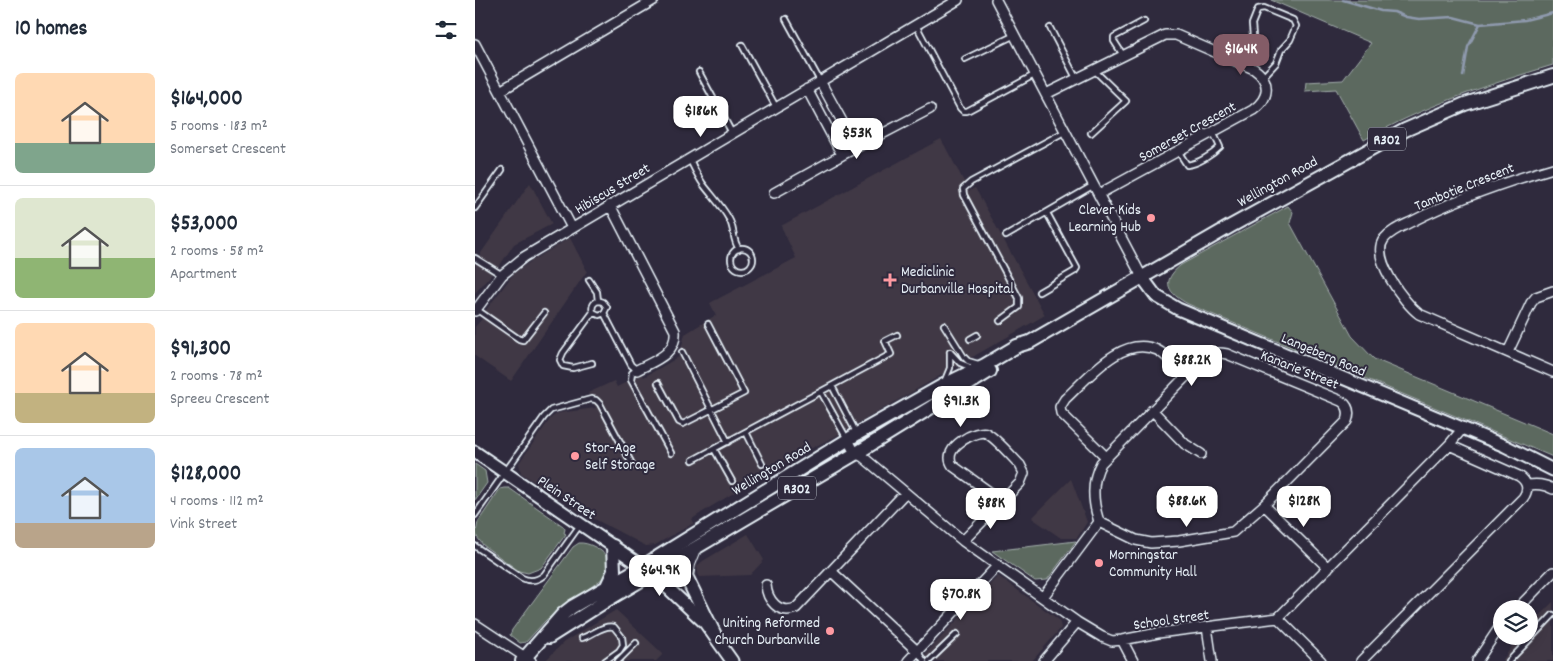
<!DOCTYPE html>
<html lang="en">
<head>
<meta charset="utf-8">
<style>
	body { margin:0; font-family:Dekko,sans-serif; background:#f2f2f3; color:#1f2937; height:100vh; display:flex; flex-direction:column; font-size:19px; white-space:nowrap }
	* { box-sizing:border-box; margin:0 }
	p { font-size:16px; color:#747a83 }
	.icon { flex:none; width:28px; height:28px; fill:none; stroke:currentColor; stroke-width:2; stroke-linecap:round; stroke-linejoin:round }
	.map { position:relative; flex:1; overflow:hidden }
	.sheet { display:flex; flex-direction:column; background:#fff; width:475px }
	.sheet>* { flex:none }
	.buttons { position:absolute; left:1018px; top:600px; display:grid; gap:10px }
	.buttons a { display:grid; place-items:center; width:45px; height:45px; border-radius:50%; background:#fff; box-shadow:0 2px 12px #0003; font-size:25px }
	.price { position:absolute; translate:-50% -42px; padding:0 11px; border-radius:10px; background:#fff; color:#222; font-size:16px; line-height:32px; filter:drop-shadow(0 1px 2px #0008) }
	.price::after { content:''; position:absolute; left:50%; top:30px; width:15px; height:11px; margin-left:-8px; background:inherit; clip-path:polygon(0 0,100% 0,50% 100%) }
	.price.on { background:#845c67; color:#fff }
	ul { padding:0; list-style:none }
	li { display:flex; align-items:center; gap:15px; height:125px; padding:0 15px }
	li+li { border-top:1px solid #e0e1e3 }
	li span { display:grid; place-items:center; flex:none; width:140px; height:100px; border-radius:8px; color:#555 }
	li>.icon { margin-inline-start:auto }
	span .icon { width:60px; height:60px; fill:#fffc; stroke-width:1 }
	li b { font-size:21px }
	h2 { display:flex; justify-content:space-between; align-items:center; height:60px; padding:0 15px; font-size:21px }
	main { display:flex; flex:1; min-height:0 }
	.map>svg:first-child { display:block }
	.built { fill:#413945 }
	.green { fill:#5c695e; stroke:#a2adab }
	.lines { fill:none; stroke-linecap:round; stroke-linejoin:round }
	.stream { stroke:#8f9aae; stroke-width:2.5 }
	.lane-casing { stroke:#e8f1f8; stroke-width:8 }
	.street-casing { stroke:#e8f1f8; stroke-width:12 }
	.secondary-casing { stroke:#e8f1f8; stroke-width:15 }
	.primary-casing { stroke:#e8f1f8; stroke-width:16 }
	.lane { stroke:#2f2a3d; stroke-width:4.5 }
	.street { stroke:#2f2a3d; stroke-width:9 }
	.secondary { stroke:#2f2a3d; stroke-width:11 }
	.primary { stroke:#2f2a3d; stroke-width:12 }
	.poi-dot { fill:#ff9aa2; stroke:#2f2a3d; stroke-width:2 }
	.labels { text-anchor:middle; stroke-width:4; stroke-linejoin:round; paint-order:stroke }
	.shield { fill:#2f2a3d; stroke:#b0b5c0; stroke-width:1 }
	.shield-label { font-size:14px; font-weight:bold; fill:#e8f1f8 }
	.street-label { font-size:15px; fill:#e8f1f8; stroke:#2f2a3d }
	.poi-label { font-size:15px; fill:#e8f1f8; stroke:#2f2a3d; text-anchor:start }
</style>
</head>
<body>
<main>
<section class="sheet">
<h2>10 homes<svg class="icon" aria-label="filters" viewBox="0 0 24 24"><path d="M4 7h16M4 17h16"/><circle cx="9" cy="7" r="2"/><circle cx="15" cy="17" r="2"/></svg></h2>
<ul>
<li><span style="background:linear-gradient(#ffd9b3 70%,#7fa58c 0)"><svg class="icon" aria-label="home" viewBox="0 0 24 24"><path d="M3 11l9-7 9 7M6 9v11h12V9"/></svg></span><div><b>$164,000</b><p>5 rooms · 183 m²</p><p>Somerset Crescent</p></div></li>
<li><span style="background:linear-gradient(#dfe7d0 60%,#8fb573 0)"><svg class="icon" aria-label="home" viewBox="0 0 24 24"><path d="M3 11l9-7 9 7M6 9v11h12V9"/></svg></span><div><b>$53,000</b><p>2 rooms · 58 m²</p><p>Apartment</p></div></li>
<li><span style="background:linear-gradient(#ffd9b3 70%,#c2b280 0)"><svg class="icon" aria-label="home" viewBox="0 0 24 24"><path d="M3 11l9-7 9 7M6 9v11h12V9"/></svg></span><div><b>$91,300</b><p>2 rooms · 78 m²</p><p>Spreeu Crescent</p></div></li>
<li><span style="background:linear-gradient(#a9c7e8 75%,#b9a48a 0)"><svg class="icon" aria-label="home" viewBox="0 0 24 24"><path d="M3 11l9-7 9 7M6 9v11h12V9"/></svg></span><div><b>$128,000</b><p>4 rooms · 112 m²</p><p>Vink Street</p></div></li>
</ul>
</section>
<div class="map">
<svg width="1078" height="661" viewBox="0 0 1078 661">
	<rect width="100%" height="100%" fill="#2f2a3d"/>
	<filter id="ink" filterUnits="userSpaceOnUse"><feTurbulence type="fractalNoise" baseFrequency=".02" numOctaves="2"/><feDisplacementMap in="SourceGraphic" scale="10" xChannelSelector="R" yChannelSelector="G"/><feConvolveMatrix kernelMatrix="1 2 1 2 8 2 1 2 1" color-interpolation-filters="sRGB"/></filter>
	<g filter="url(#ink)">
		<path class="built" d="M466,139L494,191L500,188L570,315L359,437L317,458L237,506L217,519L219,523L180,545L171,546L95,506L100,503L66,486L46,473L44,463L76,418L83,413L121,408L113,393L139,381L142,387L167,374L169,377L204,357L210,334L241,315L235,303L321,258L306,226Z
			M55,183L77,224L39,244L25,265L0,293V253L4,256Z
			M95,238L112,271L36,381L0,356V327L12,313L11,310L40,272L55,262Z
			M596,479L612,522L602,538H586L557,518Z
			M273,534L289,560L275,575L224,577L222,566L228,561Z
			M523,576L584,620L586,628L557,661H444Z
			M1078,602V661H1027L1044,636H1054V626Z
			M141,610L188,654L181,661H70L89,642Z"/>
		<path class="green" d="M796,0H1078V65C1012,85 949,106 889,140L861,89L830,91L831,82L868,80L896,43Z
			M813,206L818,212L815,223L877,336L899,359L1078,434V457L713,304C693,293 685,282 706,265Z
			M0,464L10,471L12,483L0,500Z
			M29,488H34L88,526L90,529L89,533L91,534L66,568L53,573L44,571L8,545L2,537L1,532L3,522L25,489Z
			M601,541L572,580L560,581L517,551Z
			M104,543C113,542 129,550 133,559C135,565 133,570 131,576L71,620L51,642L45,643L35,635L37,630L98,547Z"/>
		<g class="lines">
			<path class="stream" d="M868,0L906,11L919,12L931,17L944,19L978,17L1005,24L1050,20L1078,13
				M988,76L993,47L1005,24"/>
			<g class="lane-casing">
				<path id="lane" d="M311,19L345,81
					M441,25L485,108L488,111H492L561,74
					M575,28L601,78
					M267,45L301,107
					M648,55L639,41V37L669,21
					M490,59L540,35
					M767,64L778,36L777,24L783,9L789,8L818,20L821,26L815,40L806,50L801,63L788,77
					M224,72L257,133
					M616,133L651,101L620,71
					M703,151L712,165C723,164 738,154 745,147L738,132
					M215,160C219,168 223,177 228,184C237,196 247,206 254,219C260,229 257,240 264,249
					M0,208L27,170
					M531,236L619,185
					M256 259a11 11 0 1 1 22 0a11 11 0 1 1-22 0Z
					M0,258L27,275
					M114,280L122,292L123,301
					M564,292L600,271L602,268L572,213
					M1,309L44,339L48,340L69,313
					M129,313L156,365L162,370L157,373L156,380L196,453
					M525,321L544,307V298L489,195L488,189L496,182L591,131
					M469,325L489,357L493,361L503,364
					M495,339L502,335
					M207,352L253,442
					M475,352L485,363L497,368
					M117,363L98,368L88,366L85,360L88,353L118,312C116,306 119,301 125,301L128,302L132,307L129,313L124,315L118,312
					M470,380L475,368V352
					M183,383L204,422L208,424L269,393L233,324
					M357,386L382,434
					M346,392L372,439
					M271,432L287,464
					M239,449L257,481
					M218,460L416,354L410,341L422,335
					M0,515L69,417L76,410L116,399L121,400L125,404L158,466
					M0,546L47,578C55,582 63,580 69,575L105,525
					M107,638C117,635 129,624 139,627L147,637L148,645L144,651L130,661
					M442,651L449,661
					M143,661L161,643
					M454,661L482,634
					M1034,661L1078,615"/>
			</g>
			<g class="street-casing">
				<path id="street" d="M521,0L667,277
					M0,44L97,228
					M345,81L381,147
					M332,89L367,155
					M25,91L179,0
					M571,94L690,35H701L779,69C796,81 795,98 778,110L624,194
					M1078,168C1030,182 983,198 938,221C928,226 916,230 909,239C895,257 929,303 944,314L1078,372
					M299,193L367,155L455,109
					M135,205L200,331C202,354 179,361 162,370
					M0,311L27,275L49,257L483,0
					M1033,352L1056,303L1061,297L1078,291
					M677,410L710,444L726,454
					M373,440L380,453L388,457L488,541L602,622L627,637L637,641L647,640L683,633L803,618L974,445L988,428
					M631,457L586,413L585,407L590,399C613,378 647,334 682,350C693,355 702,369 710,377
					M1052,485C1062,484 1069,484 1078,489
					M789,505L853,568
					M488,541L545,483L549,473L545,465C537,457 520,437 511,433C504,429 464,447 478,466L527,501
					M356,571L442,651
					M291,585C292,600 304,615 321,608L430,493
					M568,597L624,522L661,540L676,543L704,541L758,532L789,505L872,421C875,413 874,406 866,401L752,354C742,352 735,353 727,360L626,463C616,481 618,503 624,522
					M1042,609L1078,572
					M803,618L846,661
					M0,624L56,661
					M732,627L737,661
					M647,640L658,661
					M433,661L523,565
					M569,661L602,622
					M886,661L1048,498C1054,490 1053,482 1044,476L974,445
					M1002,661L1026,625"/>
			</g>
			<g class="secondary-casing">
				<path id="secondary" d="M667,277L681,296L703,309L1030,446L1078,470
					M0,452L177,573L230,623L257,661"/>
			</g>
			<g class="primary-casing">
				<path id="primary" d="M219,549L213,564L211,576L241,637
					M131,588L139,571L138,546
					M74,637L134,599L390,448L515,371
					M47,661L88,614L97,607L168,566L382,434L467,386L510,365L542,346L555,342L756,226L930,130L990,104L1078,76"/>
			</g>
			<use href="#lane" class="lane"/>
			<use href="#street" class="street"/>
			<use href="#secondary" class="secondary"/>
			<use href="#primary" class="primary"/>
		</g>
	</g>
	<g class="poi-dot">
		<circle cx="676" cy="218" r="5"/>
		<path d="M412.5 272.5h5v5h5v5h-5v5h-5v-5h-5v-5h5z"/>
		<circle cx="100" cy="456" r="5"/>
		<circle cx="624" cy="563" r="5"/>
		<circle cx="355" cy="631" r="5"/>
	</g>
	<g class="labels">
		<g class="shield">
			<rect x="893" y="127.5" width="38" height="23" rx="4"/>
			<rect x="303" y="476.5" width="38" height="23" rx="4"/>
		</g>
		<g class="shield-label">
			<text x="912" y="144">R302</text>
			<text x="322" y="493">R302</text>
		</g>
		<g class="street-label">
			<text transform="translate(712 131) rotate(-29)" y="5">Somerset Crescent</text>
			<text transform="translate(802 181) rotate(-29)" y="5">Wellington Road</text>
			<text transform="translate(989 186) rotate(-22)" y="5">Tambotie Crescent</text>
			<text transform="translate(137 188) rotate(-31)" y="5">Hibiscus Street</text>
			<text transform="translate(849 354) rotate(23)" y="5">Langeberg Road</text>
			<text transform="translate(825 369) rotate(22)" y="5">Kanarie Street</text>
			<text transform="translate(296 468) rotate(-31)" y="5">Wellington Road</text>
			<text transform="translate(92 497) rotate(34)" y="5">Plein Street</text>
			<text transform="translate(696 619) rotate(-8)" y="5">School Street</text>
		</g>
		<g class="poi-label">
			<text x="666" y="214" text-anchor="end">Clever Kids<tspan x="666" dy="17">Learning Hub</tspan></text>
			<text x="426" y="276">Mediclinic<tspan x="426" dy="17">Durbanville Hospital</tspan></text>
			<text x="110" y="452">Stor-Age<tspan x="110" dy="17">Self Storage</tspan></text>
			<text x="634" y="559">Morningstar<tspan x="634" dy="17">Community Hall</tspan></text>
			<text x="345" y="627" text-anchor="end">Uniting Reformed<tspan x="345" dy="17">Church Durbanville</tspan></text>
		</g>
	</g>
</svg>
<div class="buttons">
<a><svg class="icon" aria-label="layers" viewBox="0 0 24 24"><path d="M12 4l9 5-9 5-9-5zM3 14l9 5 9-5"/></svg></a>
</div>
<b class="price on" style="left:766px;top:76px">$164K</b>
<b class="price" style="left:226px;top:138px">$186K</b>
<b class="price" style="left:382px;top:160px">$53K</b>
<b class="price" style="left:717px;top:387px">$88.2K</b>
<b class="price" style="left:486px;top:428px">$91.3K</b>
<b class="price" style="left:712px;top:528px">$88.6K</b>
<b class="price" style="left:829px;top:528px">$128K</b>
<b class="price" style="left:516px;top:530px">$88K</b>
<b class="price" style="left:185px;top:597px">$64.9K</b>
<b class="price" style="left:486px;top:621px">$70.8K</b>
</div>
</main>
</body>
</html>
